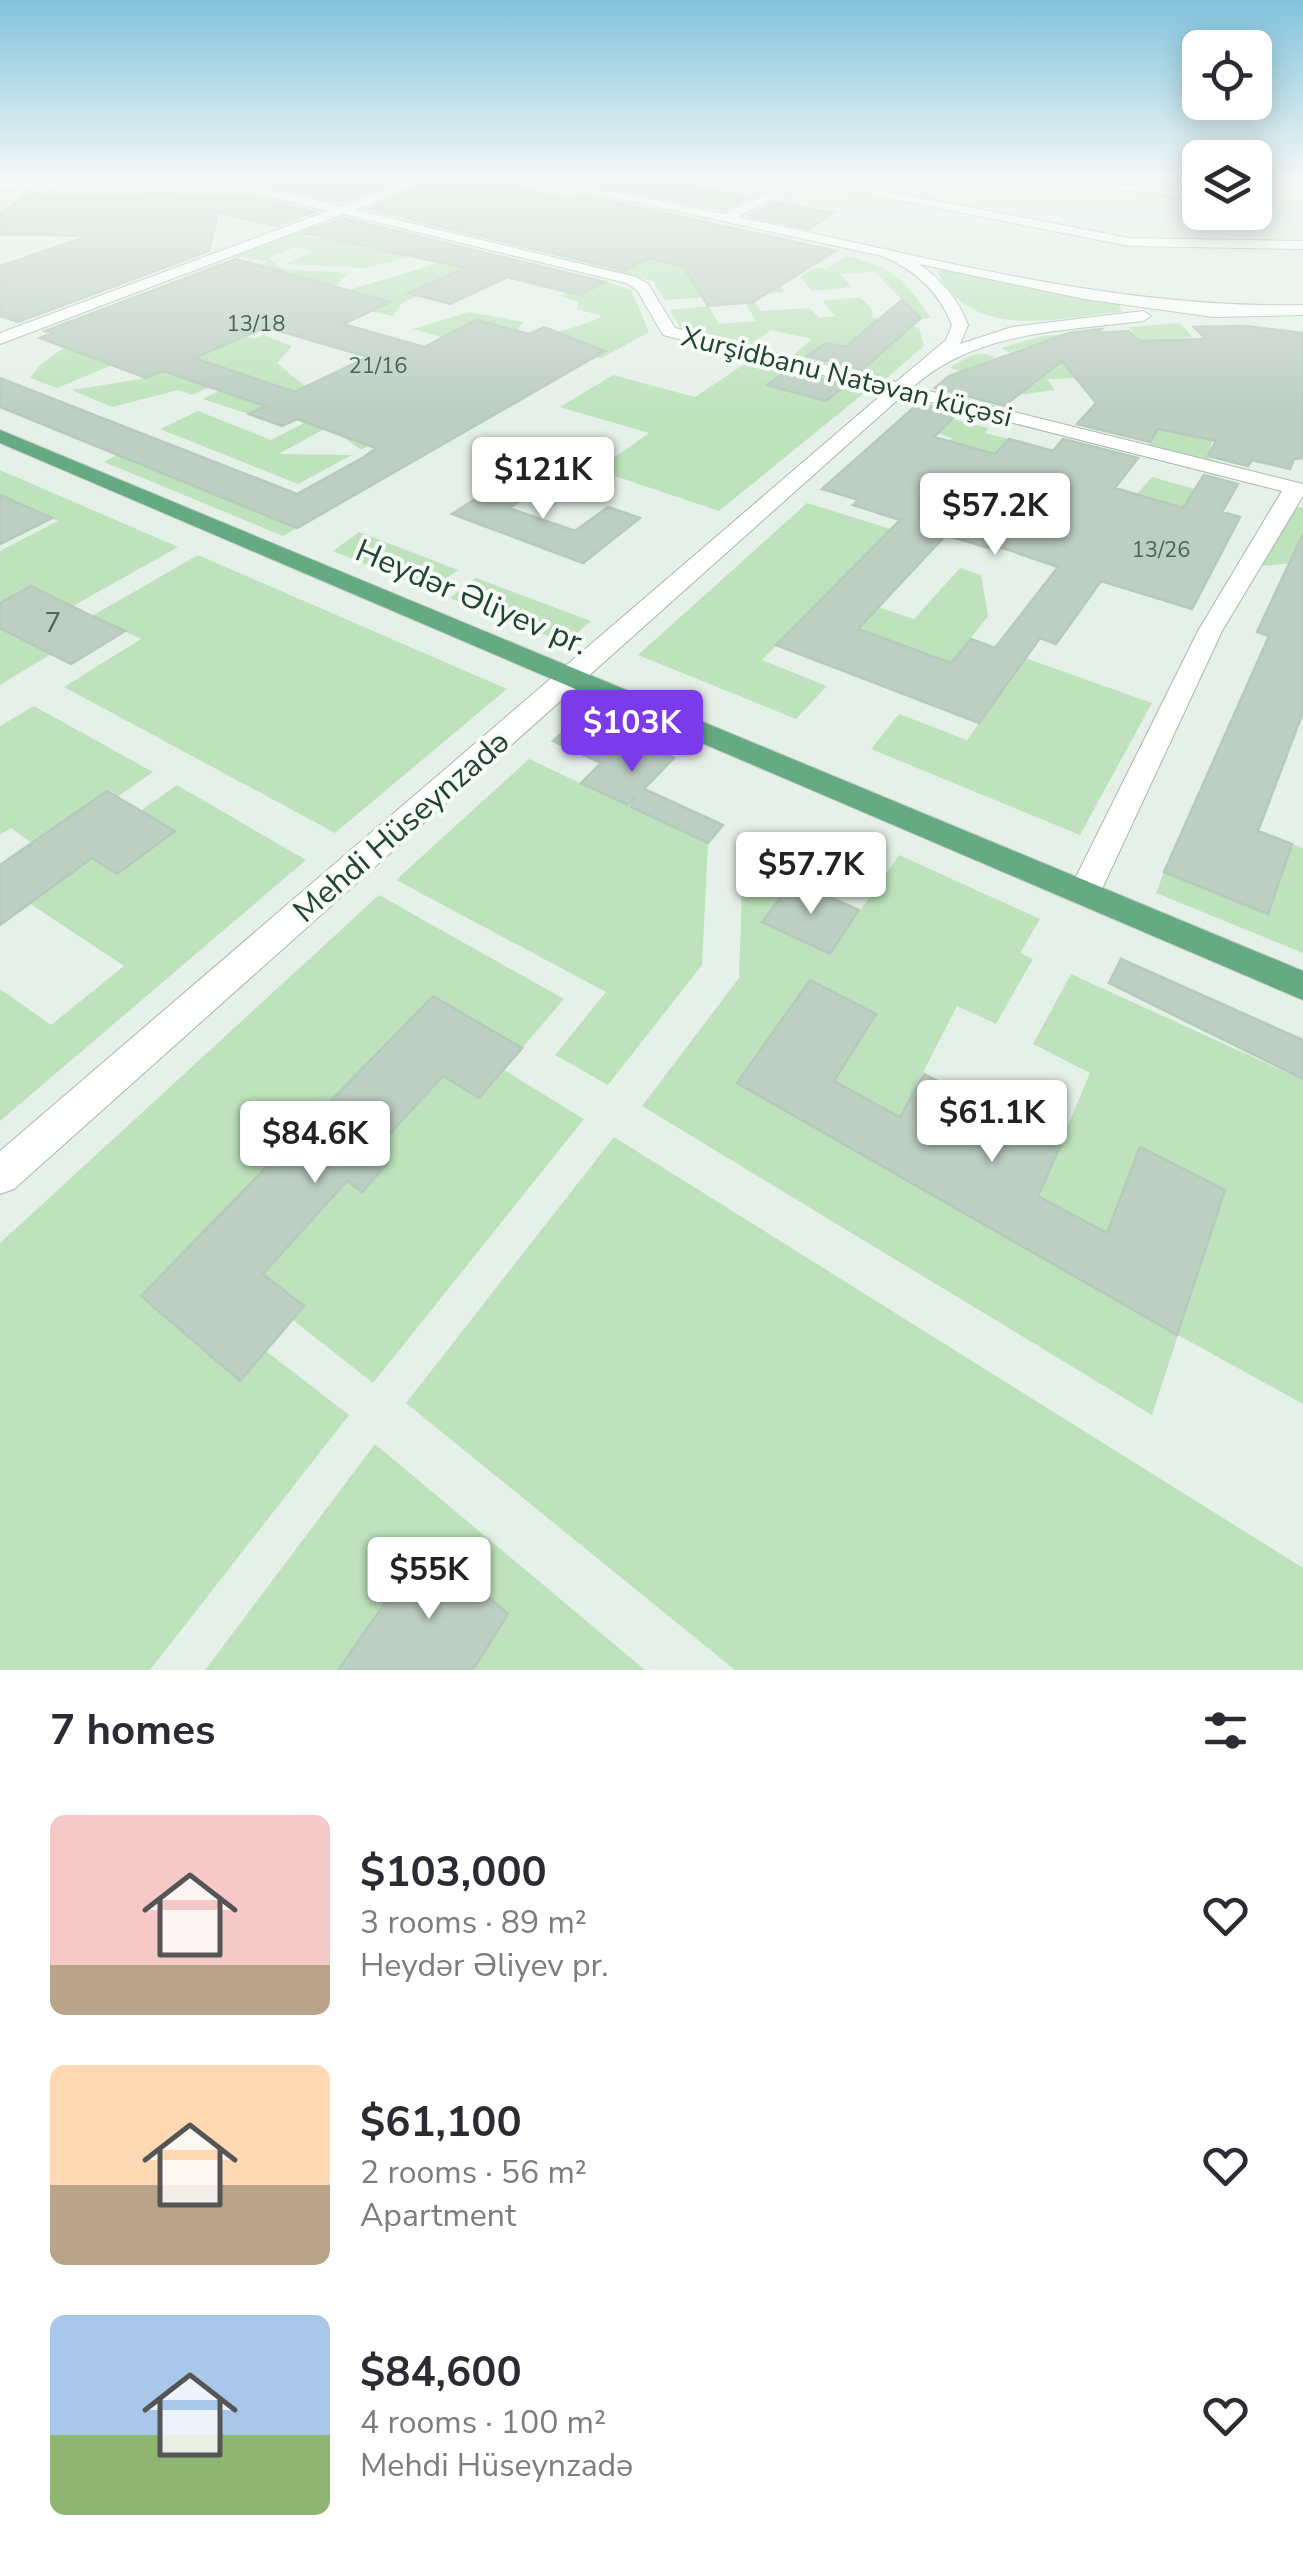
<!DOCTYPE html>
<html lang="en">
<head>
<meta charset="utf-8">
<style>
	body { margin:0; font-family:"Nunito Sans",sans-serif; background:#f7f7f7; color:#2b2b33; height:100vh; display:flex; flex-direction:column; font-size:38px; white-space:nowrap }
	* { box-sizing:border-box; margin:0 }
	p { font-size:32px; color:#7c7c81 }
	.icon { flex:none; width:55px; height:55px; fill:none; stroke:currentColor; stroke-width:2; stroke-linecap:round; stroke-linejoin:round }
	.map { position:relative; height:1670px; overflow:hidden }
	.details { display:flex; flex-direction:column; background:#fff; flex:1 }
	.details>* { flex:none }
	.fabs { position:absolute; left:1182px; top:30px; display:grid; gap:20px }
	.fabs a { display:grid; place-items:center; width:90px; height:90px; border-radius:15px; background:#fff; box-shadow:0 5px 25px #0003; font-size:50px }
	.price { position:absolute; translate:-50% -85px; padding:0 22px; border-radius:10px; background:#fff; color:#222; font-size:32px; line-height:65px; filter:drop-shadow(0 2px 5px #0008) }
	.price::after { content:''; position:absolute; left:50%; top:60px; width:30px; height:22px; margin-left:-15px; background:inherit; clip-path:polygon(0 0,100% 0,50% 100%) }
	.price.on { background:#7c3aed; color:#fff }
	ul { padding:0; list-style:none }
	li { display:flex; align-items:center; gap:30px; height:250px; padding:0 50px }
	li span { display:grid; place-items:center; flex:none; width:280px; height:200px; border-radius:15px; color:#555 }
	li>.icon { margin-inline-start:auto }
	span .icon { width:120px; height:120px; fill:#fffc; stroke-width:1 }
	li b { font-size:42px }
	h2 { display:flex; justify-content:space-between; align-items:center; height:120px; padding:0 50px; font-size:42px }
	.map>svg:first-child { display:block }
	.green { fill:#bee3bc }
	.building { fill:#bdcec2; stroke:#b6cabc; stroke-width:2.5; fill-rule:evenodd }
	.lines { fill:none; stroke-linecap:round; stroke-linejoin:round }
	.minor-casing { stroke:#a6b9ad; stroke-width:2 }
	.major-casing { stroke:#c1cbc5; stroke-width:2 }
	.minor { fill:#fff; fill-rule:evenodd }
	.major { fill:#65aa82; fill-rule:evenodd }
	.labels { text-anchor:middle; stroke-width:8; stroke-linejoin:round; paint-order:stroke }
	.far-number-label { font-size:22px; fill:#486654 }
	.far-street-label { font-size:28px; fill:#214430; stroke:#f6fbf7 }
	.number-label { font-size:28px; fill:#486654 }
	.street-label { font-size:32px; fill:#214430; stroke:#f6fbf7 }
</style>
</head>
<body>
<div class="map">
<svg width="1303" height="1670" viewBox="0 0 1303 1670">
	<rect width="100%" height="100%" fill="#e5f0e8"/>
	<path class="green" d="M312,227L319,228L302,236C333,244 339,228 375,238L358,247L417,255L366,268L285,264L312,252L296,247L268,258L283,269L349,273L322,299L239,274L268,262L236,256Z
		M609,247L775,279L784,292L665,300L653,281L576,263L589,256L583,263L618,271L634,262Z
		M847,256C892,266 905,281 931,318L903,321L909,307L875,272L841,274L851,287L812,291L800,277L814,267L825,269Z
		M443,262L515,275L463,298L454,296L468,289L437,280L428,285L436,288L403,302L393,316L369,311L389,301L348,290Z
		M942,269L1119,304L1122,312C1058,317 974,343 937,272Z
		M591,277L631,290L649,332L602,358L582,354L596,347L577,340L562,345L524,344C554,329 575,331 602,316L577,309L578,302L561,296Z
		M860,297L873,311L872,317L919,328L924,346L887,378L860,372L901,334L869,327L826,363L793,355L812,339L771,330L750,345L681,329L670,310L708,306L719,324L756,321L745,302L755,303L761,311L810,308L819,318L835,316L822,301Z
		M469,312L523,322L512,337L509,329L476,320L457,330L459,342L413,329Z
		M1180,323L1192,337L1155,340L1167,354L1192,353L1185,346L1213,348L1240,364L1170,368L1177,375L1209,373L1215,378L1186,380L1202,396L1183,395L1171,382H1147L1157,396H1130L1113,377L1047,379L1055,390L1018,395L988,387L991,381L950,368C964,358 978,349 995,357L980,366L1012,377L1057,357L1050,353L1061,348L1045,341L1009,352L1001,348L1043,336L1081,333L1094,348L1148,351L1129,327Z
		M199,329L57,388L30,378C64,327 144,332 199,329Z
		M264,335L292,346L277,363L306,387L249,414L203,399L220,390L247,400L275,385L211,364L183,376L210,387L192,395L178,390L112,407L72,390L146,378L246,336L254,339Z
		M753,358L869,389L719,511L597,470L649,433L560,407L613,375L695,397Z
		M412,368L432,412L361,450L342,436L390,411L324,429L279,454L352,455L298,484L160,429L198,411L271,440Z
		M952,419L988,428L985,433L1009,439L995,454L948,442L952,438L937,433Z
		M1157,429L1212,441L1208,458L1234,468L1148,447Z
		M119,454L297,528L283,536L104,462Z
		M0,470L178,547L73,606L31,586L0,603V551L58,521L0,495Z
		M1152,477L1195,489L1181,513L1136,495Z
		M807,503L891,529L762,660L827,686L796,719L638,655Z
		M1303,507V562L1261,566L1287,508Z
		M359,532L458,570L430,590L333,551Z
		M198,555L507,689L335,833L64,687L141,639L92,616Z
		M960,568L981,575L988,616L951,663L858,629L878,607L914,619Z
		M476,578L591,621L566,643L450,598Z
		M0,628L51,654L0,685Z
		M1025,658L1152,703L1080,835L871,749L899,714L967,740Z
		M34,706L153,772L117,797L106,791L32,843L11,828L0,835V726Z
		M529,759L708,843L702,965L608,1085L555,1055L606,992L396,880Z
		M177,785L306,860L0,1121V989L51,1025L124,966L29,903L92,858L117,874L140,811Z
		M1292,844L1303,848V953L1156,893L1164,872L1267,914Z
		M899,855L1040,919L1020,953L1033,959L996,1024L957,1006L900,1117L834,1081L876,1013L810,980L738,1083L1177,1334L1224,1190L1107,1233L1038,1196L1090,1073L1033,1044L1071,974L1303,1080V1404L1178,1335L1152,1415L642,1106L739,978L743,859L793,881L763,923L830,954Z
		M379,895L564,999L522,1048L432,996L142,1296L239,1380L266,1351L349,1415L150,1670H0V1243Z
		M504,1070L584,1119L373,1383L293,1320L304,1306L263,1274L347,1181L362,1191L373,1152L443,1076L479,1098Z
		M614,1137L1303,1568V1670H735L406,1403Z
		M375,1444L645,1670H473L507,1614L427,1543L338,1670H205Z"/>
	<path class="building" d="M158,179H354L385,186L341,202L255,181Z
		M436,179L486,181L564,198L584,195L836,251L753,302L708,306L684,267L648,258L625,271L368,209Z
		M618,179H652L748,197L723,210L604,186Z
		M27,194L254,197L315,212L276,226L218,212L209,251L18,322L0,316V266L89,236L0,234V213Z
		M775,202L834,213L809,229L749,216Z
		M343,218L605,282L580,295L507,277L450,304L408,293L466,268L303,233Z
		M236,259L390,302L343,324L424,347L476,320L529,334L544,327L605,351L297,528L0,407V378L297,494L364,457L376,448L297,419L282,426L249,414L265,406L163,371L146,378L40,338L52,333L45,331ZM266,327L368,357L295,392L194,358Z
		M902,300L921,318L862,370L807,356L826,343L845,347Z
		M1245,326L1303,333V458L1294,459L1290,469L1252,460L1248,466L1208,456L1216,441L1158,429L1150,442L1077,424L1096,403L1062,361L1004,406L935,388L949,376L1069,333L1102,329L1098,333L1129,331L1139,341L1206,339L1194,327Z
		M788,370L845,385L826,401L767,385Z
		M919,403L958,413L934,437L995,454L1009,439L1053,451L1063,439L1138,458L1115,488L1183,508L1204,475L1238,484L1222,512L1240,517L1192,609L1101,581L1056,644L1040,638L979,723L776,645L900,520L853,505L859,500L822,489ZM946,535L988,548L991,544L1058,567L995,648L971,639L951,663L858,629Z
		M513,475L543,485L509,508L575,531L608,507L640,518L583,563L452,514Z
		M0,495L52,518L0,544Z
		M1303,534V712L1258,831L1292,844L1268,914L1164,872L1269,636L1257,632Z
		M31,586L92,616L125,631L71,664L0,628V603Z
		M582,716L674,758L644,789L723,825L708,843L631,807L635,797L628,805L581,783L601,763L553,741Z
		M107,791L175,831L117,874L92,858L0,925V865Z
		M793,881L859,910L830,954L762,922Z
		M1121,959L1303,1040V1079L1109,983Z
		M810,980L876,1014L834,1081L900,1117L924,1074L1060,1146L1038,1196L1107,1233L1140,1147L1225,1190L1177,1335L737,1083Z
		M433,996L522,1048L479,1098L443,1076L373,1152L388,1163L362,1192L347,1181L263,1274L304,1306L240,1381L141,1296Z
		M427,1543L508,1614L473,1670H338Z"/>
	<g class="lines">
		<g class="minor-casing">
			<path id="minor" d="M414,179H431L356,210L636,277L648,284L675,328L896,382L946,340L952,325C939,291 915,270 882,256L530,179H553L724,214L772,189L735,179L783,183L792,179H825L1129,238L1303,241V249L1129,246L805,182L738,217C924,256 1112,309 1303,305V315L1214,317L1084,299L919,264C942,280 958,299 968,325L960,344L1012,327L1143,311L1151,316L1143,321C1063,331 975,331 913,387L1303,484V496L1222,631L1100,893L1095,901H1073L1068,893L1198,631L1282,491L903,395L14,1189L0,1194V1151L886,391L663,335L637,290L626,283L343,214L0,344V333L328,211L254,193L0,190V182L254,185L341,206Z
				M1061,179L1200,192V200L1067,183Z"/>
		</g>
		<g class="major-casing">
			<path id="major" d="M0,430L1303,971V1000L0,443Z"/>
		</g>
		<use href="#minor" class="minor"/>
		<use href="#major" class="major"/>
	</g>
	<linearGradient id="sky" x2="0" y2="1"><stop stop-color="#81c3dd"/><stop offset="0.43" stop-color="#f3f8f5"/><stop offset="1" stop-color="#f3f8f5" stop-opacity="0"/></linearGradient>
	<rect width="1303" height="412" fill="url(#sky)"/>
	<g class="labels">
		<g class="far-number-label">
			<text x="256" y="331">13/18</text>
			<text x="378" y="373">21/16</text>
			<text x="1161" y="557">13/26</text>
		</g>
		<g class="far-street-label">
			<text transform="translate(847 376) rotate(14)" y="10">Xurşidbanu Natəvan küçəsi</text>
		</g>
		<g class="number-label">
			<text x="53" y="632">7</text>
		</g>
		<g class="street-label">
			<text transform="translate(472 597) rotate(23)" y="11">Heydər Əliyev pr.</text>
			<text transform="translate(401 826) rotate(-41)" y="11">Mehdi Hüseynzadə</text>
		</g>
	</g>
</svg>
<div class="fabs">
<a><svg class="icon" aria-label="locate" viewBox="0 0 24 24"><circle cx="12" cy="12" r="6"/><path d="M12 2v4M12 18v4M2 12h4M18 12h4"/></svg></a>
<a><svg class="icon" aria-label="layers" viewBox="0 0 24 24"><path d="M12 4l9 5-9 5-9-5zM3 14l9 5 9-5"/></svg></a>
</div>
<b class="price" style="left:543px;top:522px">$121K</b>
<b class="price" style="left:995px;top:558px">$57.2K</b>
<b class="price on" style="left:632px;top:775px">$103K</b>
<b class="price" style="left:811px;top:917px">$57.7K</b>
<b class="price" style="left:992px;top:1165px">$61.1K</b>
<b class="price" style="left:315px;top:1186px">$84.6K</b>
<b class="price" style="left:429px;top:1622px">$55K</b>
</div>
<section class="details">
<h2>7 homes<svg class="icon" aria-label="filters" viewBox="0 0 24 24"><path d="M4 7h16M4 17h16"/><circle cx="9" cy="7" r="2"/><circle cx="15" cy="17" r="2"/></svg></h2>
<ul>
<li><span style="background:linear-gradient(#f6c9c9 75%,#b9a48a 0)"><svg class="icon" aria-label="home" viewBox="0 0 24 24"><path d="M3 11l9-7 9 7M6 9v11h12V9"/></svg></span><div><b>$103,000</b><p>3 rooms · 89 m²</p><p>Heydər Əliyev pr.</p></div><svg class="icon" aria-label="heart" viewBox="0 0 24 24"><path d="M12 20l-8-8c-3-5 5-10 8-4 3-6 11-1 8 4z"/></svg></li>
<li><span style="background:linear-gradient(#ffd9b3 60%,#b9a48a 0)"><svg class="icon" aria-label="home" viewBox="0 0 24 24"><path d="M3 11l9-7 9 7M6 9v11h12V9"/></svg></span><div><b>$61,100</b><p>2 rooms · 56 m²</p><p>Apartment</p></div><svg class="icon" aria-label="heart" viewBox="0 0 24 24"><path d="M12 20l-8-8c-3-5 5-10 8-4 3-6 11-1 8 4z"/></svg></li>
<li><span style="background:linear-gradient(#a9c7e8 60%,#8fb573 0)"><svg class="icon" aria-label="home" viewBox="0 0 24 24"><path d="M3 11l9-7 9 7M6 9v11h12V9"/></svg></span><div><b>$84,600</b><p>4 rooms · 100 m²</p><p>Mehdi Hüseynzadə</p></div><svg class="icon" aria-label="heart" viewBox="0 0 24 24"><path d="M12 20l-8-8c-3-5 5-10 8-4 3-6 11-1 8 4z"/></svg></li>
</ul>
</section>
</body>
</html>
